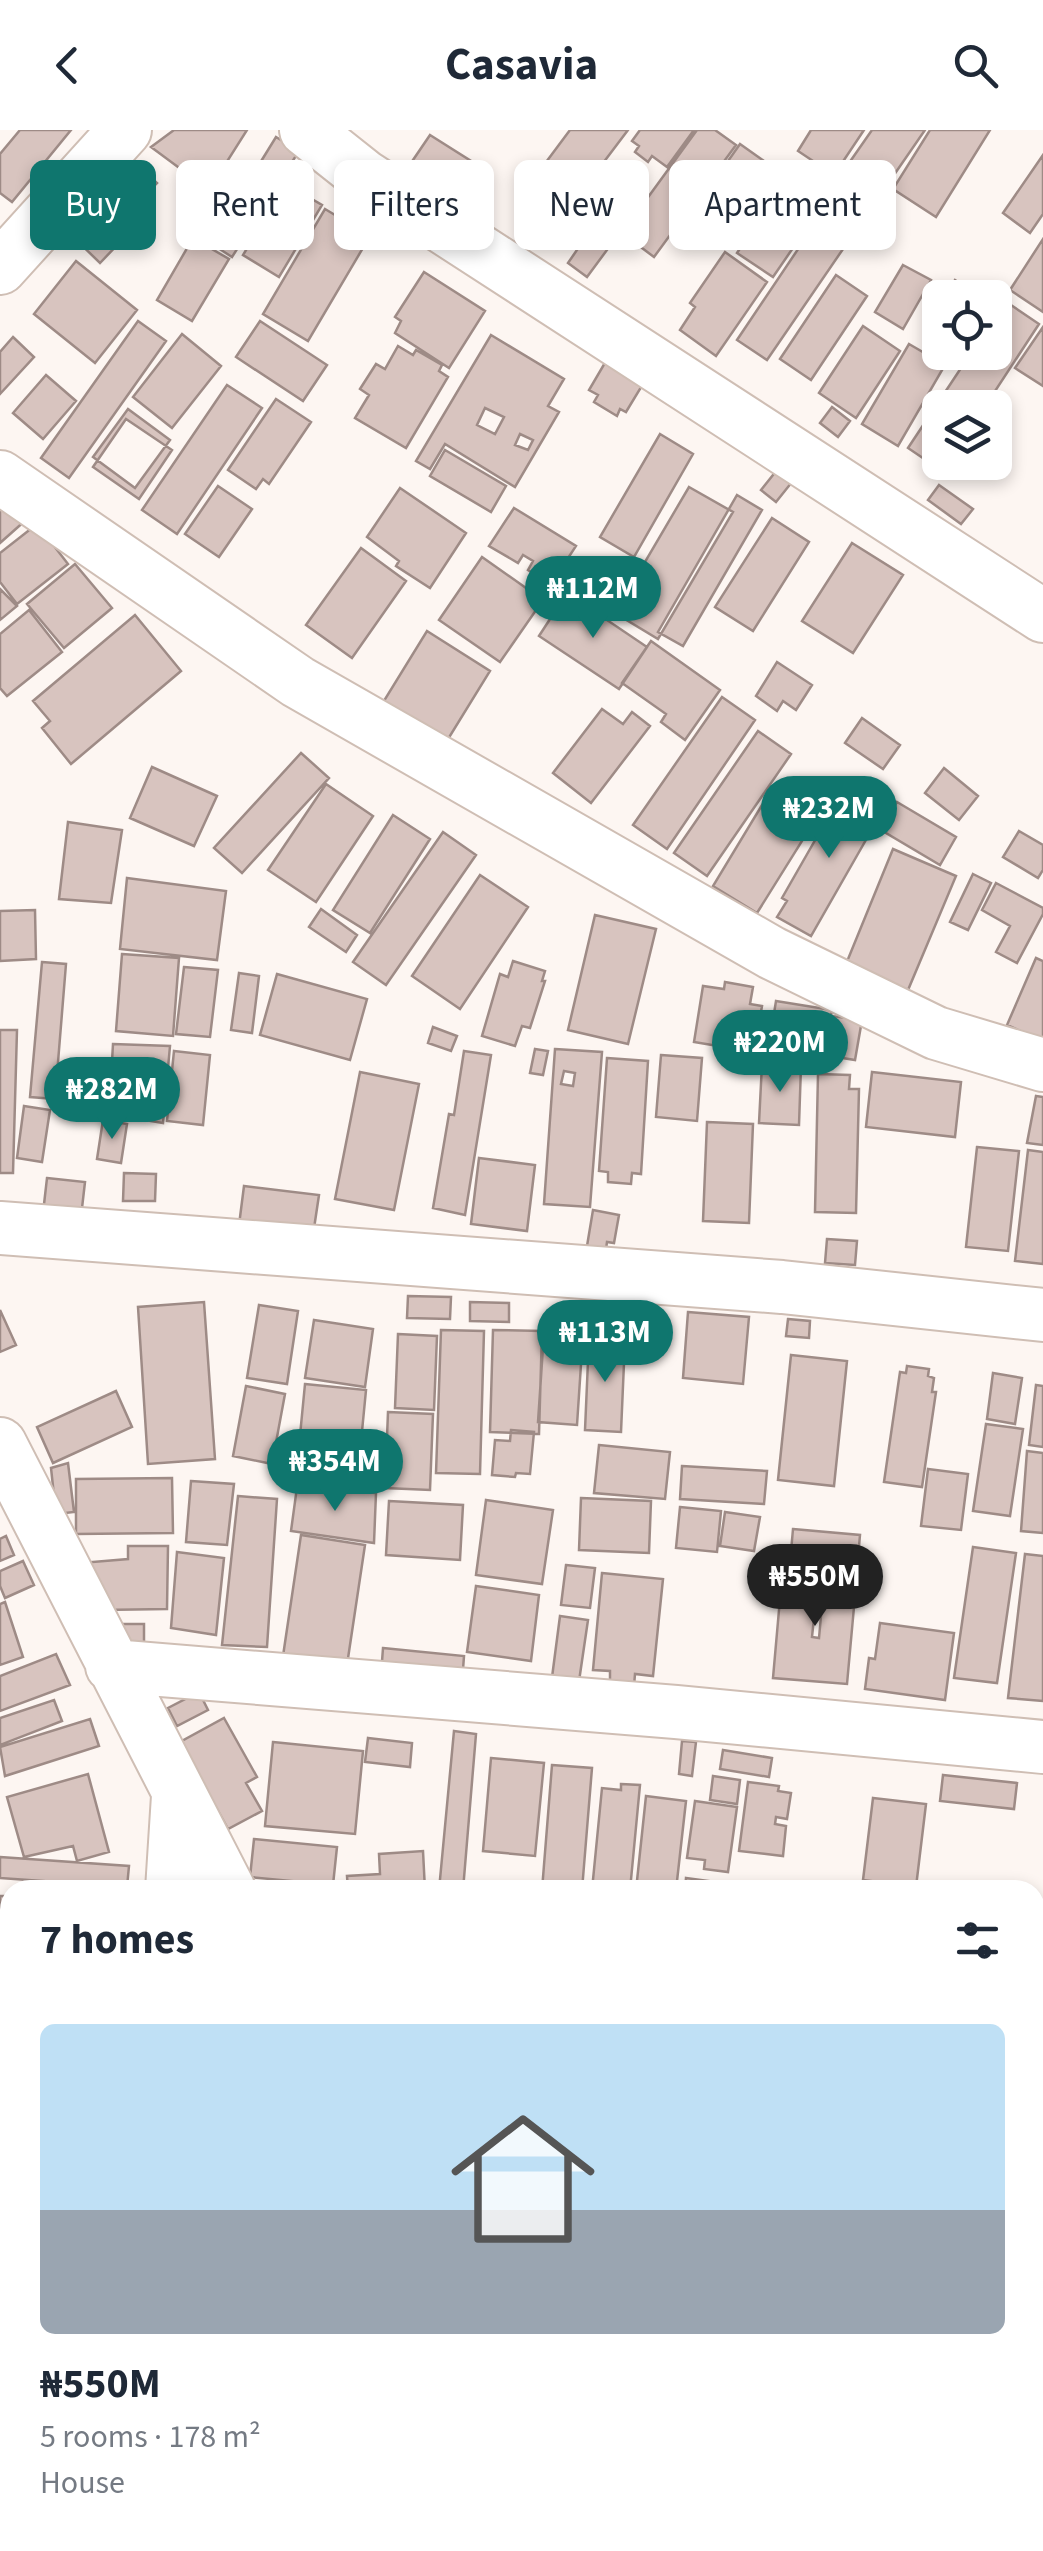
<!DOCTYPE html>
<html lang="en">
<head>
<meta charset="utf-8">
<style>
	body { margin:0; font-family:"Source Sans 3",sans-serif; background:#f2f2f3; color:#1f2937; height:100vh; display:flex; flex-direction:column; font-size:38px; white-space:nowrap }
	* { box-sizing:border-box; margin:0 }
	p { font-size:32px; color:#747a83 }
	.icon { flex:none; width:55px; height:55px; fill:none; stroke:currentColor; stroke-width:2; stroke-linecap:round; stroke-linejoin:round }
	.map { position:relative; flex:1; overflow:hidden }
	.drawer { position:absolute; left:0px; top:1750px; width:1045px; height:672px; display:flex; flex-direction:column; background:#fff; border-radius:30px 30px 0 0; box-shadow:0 5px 15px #0003 }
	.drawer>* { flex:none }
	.banner { position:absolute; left:30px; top:30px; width:985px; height:90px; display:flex; gap:20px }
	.tools { position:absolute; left:922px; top:150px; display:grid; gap:20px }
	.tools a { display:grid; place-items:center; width:90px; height:90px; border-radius:15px; background:#fff; box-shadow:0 5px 15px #0003; font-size:50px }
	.price { position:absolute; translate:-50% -85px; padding:0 22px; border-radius:35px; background:#0f766e; color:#fff; font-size:32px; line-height:65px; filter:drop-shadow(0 2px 5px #0008) }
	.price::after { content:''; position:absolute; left:50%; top:60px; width:30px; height:22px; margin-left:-15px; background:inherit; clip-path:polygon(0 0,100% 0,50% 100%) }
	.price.current { background:#222; color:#fff }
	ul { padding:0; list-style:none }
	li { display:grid; align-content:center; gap:20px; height:530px; padding:0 40px }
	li+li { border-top:2px solid #e0e1e3 }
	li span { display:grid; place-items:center; height:310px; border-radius:15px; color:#555 }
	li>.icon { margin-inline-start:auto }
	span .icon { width:180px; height:180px; fill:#fffc; stroke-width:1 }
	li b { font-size:42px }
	h2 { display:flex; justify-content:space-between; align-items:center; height:120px; padding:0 40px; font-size:42px }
	.tag { padding:0 35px; border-radius:15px; background:#fff; box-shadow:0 5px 15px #0003; font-size:35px; line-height:90px }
	.tag.current { background:#0f766e; color:#fff }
	header { display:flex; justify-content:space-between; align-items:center; height:130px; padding:0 40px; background:#fff; font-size:45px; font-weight:700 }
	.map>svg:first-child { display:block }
	.building { fill:#d8c4bf; stroke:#9e8b86; stroke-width:2.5; fill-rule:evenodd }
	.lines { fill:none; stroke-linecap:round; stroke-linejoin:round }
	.minor-casing { stroke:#cfbeb4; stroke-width:56 }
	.minor { stroke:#fff; stroke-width:52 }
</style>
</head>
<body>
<header><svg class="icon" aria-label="back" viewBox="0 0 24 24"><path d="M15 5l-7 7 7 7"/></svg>Casavia<svg class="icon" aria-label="search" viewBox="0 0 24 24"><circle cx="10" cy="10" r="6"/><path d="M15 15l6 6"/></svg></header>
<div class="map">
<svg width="1043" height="2421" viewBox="0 0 1043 2421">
	<rect width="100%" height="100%" fill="#fdf6f2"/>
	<path class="building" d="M20,0H71L12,72L0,63V24Z
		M174,0H247L209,60L151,17Z
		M570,0H628L563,86L526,59Z
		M640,0H694L667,37L652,26L648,32L635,22L639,16L632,11Z
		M697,0H715L736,15L654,127L622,103Z
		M811,0H864L834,45L798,21Z
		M872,0H925L876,71L840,46Z
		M930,0H990L936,87L893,59Z
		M430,5L490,43L471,72L411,33Z
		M276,7L299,21L282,48L260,33Z
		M740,14L778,41L735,103L697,75Z
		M126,24L157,53L132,79L142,89L100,133L60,94Z
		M1043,25V84L1030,103L1003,83Z
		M238,37L274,61L232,127L195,103Z
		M791,42L828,67L773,147L737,123Z
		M286,54L322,75L279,147L243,125Z
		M325,79L370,106L308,211L263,184Z
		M825,79L845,93L832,111L843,119L767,230L737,210Z
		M590,85L618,105L587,147L568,133L579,117L571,110Z
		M193,108L229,129L192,191L157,170Z
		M1043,109V182L1010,160Z
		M725,122L767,152L716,226L680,200L695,177L690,173Z
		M76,131L137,180L95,233L34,184Z
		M903,135L931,150L903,199L875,182Z
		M424,142L485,181L449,238L395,203L401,191L395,187Z
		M836,145L867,166L811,250L780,229Z
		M955,150L984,168H944Z
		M1005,171L1039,194L984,278H940V332H948L942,341L908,318L971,223L979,228L982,222H995V186Z
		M940,175V211L924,201Z
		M138,191L166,211L69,348L41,328Z
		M260,191L327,235L303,271L236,227Z
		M863,196L900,221L856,288L819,263Z
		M1043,197V256L1015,238Z
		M182,204L221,236L172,298L133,267Z
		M491,205L564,249L548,276L559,282L515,357L445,314L430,339L416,331ZM485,278L504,287L495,304L477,295ZM520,304L533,310L528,320L515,315Z
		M13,207L34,227L0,264V222Z
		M909,214L945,235L898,316L862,294Z
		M398,216L413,225L416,220L442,235L439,241L448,247L406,318L355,288L369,265L360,259L376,234L385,239Z
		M606,231L643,254L626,282L620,279L617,286L594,272L598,265L589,260Z
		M46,245L76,271L43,309L13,283Z
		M227,255L262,278L177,404L142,380Z
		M276,269L311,292L269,354L263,349L256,359L228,340Z
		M832,277L850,291L838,307L820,293Z
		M128,279L170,310L135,358L93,327Z
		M126,289L172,320L139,369L93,337Z
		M660,304L693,324L634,427L600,407Z
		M445,320L506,356L491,382L430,346Z
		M777,340L792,352L776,372L761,360Z
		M939,355L973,379L961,394L928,370Z
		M218,356L252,379L219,427L185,404Z
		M689,357L733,382L658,509L615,483Z
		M400,358L466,403L430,458L396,436L399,431L367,407Z
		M737,365L762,380L683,516L658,502Z
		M0,368L27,389L0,413Z
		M514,378L576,416L551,454L528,440L533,431L523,425L518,433L489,416Z
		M772,388L809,412L753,501L715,477Z
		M37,394L68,434L17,474L0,452V423Z
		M852,413L903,445L853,523L802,491Z
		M361,418L406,451L352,528L306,495Z
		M482,427L543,470L500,532L439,490Z
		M75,434L112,478L64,518L27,474Z
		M0,459L17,476L0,490Z
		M567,463L647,517L619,559L539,506Z
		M29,480L62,522L7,566L0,558V504Z
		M135,485L181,541L71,634L42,598L50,591L33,571Z
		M427,501L490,541L445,614L382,574Z
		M651,511L720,560L685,610L661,592L666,584L622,553Z
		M777,532L812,555L796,580L783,571L777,581L756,566Z
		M722,567L755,590L667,719L633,695Z
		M602,579L623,594L632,582L650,596L591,673L553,643Z
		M862,588L900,615L883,639L845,613Z
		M758,601L791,624L707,746L674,723Z
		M301,623L329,648L242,743L214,718Z
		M152,637L217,666L194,716L130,688Z
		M944,638L978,666L959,690L925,663Z
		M326,654L373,686L316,772L268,740Z
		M845,658L883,680L811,806L777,787L787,771L782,768Z
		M897,672L956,707L940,735L881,700Z
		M762,675L807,703L757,783L713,756Z
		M393,685L430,709L370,803L333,780Z
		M68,692L122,700L111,773L59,769Z
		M1019,701L1043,715V740L1038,748L1003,727Z
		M443,702L476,725L386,855L353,832Z
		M893,719L956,746L908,860L846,834Z
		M973,744L991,753L968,800L950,792Z
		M480,745L528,777L460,879L412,846Z
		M127,748L226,761L217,830L120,819Z
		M996,753L1043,778V784L1017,833L996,822L1010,796L982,780Z
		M321,779L357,805L346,822L309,797Z
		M35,780L36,829L0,831V781Z
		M595,785L656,799L628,914L568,900Z
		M122,824L179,828L173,906L116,901Z
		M1036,828L1043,831V911L1007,895Z
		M513,831L545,841L542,851H545L530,898L522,896L515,916L482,906L500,844L508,847Z
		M42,832L66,834L55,969L30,967Z
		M184,837L218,840L210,907L176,904Z
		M239,843L259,846L252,903L231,900Z
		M277,844L367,869L350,930L260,905Z
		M725,852L753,857L750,874L762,876L754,922L694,912L703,856L724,859Z
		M776,871L832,880L831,886L862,890L855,930L824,925L823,930L768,921Z
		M433,897L457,906L451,921L428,913Z
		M0,900H17L13,1043H0Z
		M113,914L170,916L163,993L109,984Z
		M535,919L548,921L543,945L530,943Z
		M555,919L602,922L590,1077L544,1074ZM564,941L575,943L573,956L561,954Z
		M174,921L210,925L203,995L167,991Z
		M464,921L491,925L465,1085L433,1078L449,984L454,985Z
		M661,925L702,928L697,991L656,987Z
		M607,928L648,931L641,1044L632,1043L631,1054L608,1052V1042L599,1041Z
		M762,934L801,936L799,995L759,993Z
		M360,942L419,954L394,1080L335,1069Z
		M872,942L961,952L955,1007L866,997Z
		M818,944L850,945L849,959H859L856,1083L815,1082Z
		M1036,966L1043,967V1015L1027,1013Z
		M24,976L50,980L42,1032L17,1028Z
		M103,990L127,994L121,1033L97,1029Z
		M707,992L753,994L749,1093L703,1091Z
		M977,1017L1019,1021L1008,1121L966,1117Z
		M1028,1020L1043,1022V1134L1015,1131Z
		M479,1028L535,1035L527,1101L471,1094Z
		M124,1043L156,1044L155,1071H123Z
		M47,1048L85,1052L81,1087L43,1083Z
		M244,1056L319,1065L313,1105L239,1095Z
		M593,1080L619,1085L614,1113L607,1112L606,1119L587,1116Z
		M827,1109L857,1111L855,1135L825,1133Z
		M408,1166L451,1167L450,1189L407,1188Z
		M204,1172L215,1329L148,1334L138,1177Z
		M470,1172L509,1173V1192L470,1191Z
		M259,1175L298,1181L287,1254L247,1248Z
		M0,1180L16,1215L0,1222Z
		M688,1182L749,1187L743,1254L683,1248Z
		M788,1189L810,1191L809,1208L786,1206Z
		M314,1190L373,1199L365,1257L305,1248Z
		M441,1200L484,1201L480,1344L436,1343Z
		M493,1200L542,1201L539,1304L490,1302Z
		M544,1202L583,1204L577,1295L538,1292Z
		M398,1204L437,1206L434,1280L395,1278Z
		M589,1208L625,1210L621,1302L585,1300Z
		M791,1225L847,1231L834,1356L778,1350Z
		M907,1236L929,1239L928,1246L934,1248L932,1262H936L922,1357L884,1352L900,1242L906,1243Z
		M993,1243L1022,1248L1015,1294L987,1289Z
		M305,1254L366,1260L360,1322L299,1316Z
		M1036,1255L1043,1256V1317L1029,1315Z
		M246,1256L285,1264L272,1334L233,1326Z
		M116,1261L132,1297L53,1333L37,1297Z
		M388,1282L433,1284L430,1360L385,1358Z
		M986,1294L1023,1299L1010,1386L973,1381Z
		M511,1300L534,1302L530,1344L516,1343L515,1347L492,1345L495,1310L510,1311Z
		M599,1315L670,1322L665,1369L594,1363Z
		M1027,1321L1043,1323V1403L1021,1401Z
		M68,1333L74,1382L56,1384L51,1338Z
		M682,1336L767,1341L764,1374L680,1369Z
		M928,1339L968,1344L961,1400L921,1396Z
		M172,1348L173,1403L76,1404V1349Z
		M191,1351L234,1354L227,1415L186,1412Z
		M297,1357L376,1363L374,1413L291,1401Z
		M238,1366L277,1369L267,1517L222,1515Z
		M581,1368L651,1371L649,1423L579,1420Z
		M486,1370L553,1380L542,1454L476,1445Z
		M389,1371L463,1375L460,1430L386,1425Z
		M680,1377L721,1381L717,1422L676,1418Z
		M725,1382L760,1387L754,1421L720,1416Z
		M793,1399L860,1405L857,1439L790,1433Z
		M301,1405L365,1415L347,1535L283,1526Z
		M6,1406L14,1425L0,1431V1409Z
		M128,1416H168L167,1479L101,1480L80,1433L128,1429Z
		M973,1417L1016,1423L997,1553L954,1548Z
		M177,1422L224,1428L216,1505L171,1498Z
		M1025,1424L1043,1426V1571L1008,1568Z
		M23,1431L34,1455L5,1468L0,1456V1441Z
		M566,1435L595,1438L590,1478L561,1475Z
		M825,1442L857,1444L847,1554L773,1548L782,1446L818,1449L812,1507L819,1508Z
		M602,1443L663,1449L653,1546L635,1544L634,1556L610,1553V1541L593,1540Z
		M476,1456L539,1465L531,1531L467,1522Z
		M5,1472L23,1527L0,1535V1474Z
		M560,1486L588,1490L578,1558L551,1555Z
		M880,1493L954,1503L945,1570L865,1559L869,1528L875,1529Z
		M117,1494H144V1526L116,1525Z
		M383,1518L464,1526L462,1553L381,1545Z
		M56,1524L70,1555L0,1581V1546Z
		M199,1562L208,1580L177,1596L168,1578Z
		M54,1570L62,1591L0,1615V1588Z
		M224,1588L257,1647L246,1653L262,1681L228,1699L180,1612Z
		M90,1589L99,1616L5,1646L0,1617Z
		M454,1601L476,1604L463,1760H439Z
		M368,1608L412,1613L410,1637L365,1632Z
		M682,1611L696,1612L692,1646L679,1644Z
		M273,1612L363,1621L355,1704L265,1696Z
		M723,1620L772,1628L769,1647L720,1639Z
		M491,1628L544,1633L535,1726L483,1721Z
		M552,1635L592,1638L582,1760H542Z
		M88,1644L109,1722L77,1731L73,1716L24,1727L7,1667Z
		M943,1645L1017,1653L1014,1679L940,1671Z
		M713,1646L740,1650L737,1674L710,1670Z
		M748,1652L779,1656L778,1661L791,1663L787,1689L776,1687L775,1694L786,1696L783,1726L739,1721Z
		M621,1654L640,1655L630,1760H592L602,1658L621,1660Z
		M646,1666L686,1671L676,1760H636Z
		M873,1668L926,1674L916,1757L863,1750Z
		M695,1671L737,1677L728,1742L704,1739L705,1730L687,1728Z
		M254,1709L337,1717L333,1755L250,1747Z
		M423,1721L425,1760H348L347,1746L380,1744L379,1724Z
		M0,1727L129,1736L127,1757L0,1748Z
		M686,1748L731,1754L730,1760H685Z
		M261,1754L339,1756V1760H264Z
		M0,1766H9L1,1842H0Z
		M1035,1861L1043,1862V1915L1035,1914Z
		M0,1954L10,1956V1987L0,1985Z
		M1035,2144H1042L1035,2211Z
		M5,2155L10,2156V2206L0,2204Z
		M1043,2201V2284L1037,2283Z
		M0,2259H10V2315H0Z
		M1035,2307L1043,2308V2331L1035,2330Z
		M1035,2335L1043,2336L1040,2421H1014L1015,2412H1035Z
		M0,2401L10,2402V2412H76L75,2421H0Z
		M209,2412H260L320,2421H208Z
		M506,2412H554L553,2421H506Z
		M719,2412H758L757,2421H719Z
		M777,2412H817V2421H777Z
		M825,2412H864L863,2421H824Z
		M894,2412H967V2421H893Z
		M974,2412H1010L1009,2421H973Z"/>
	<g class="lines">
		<g class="minor-casing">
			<path id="minor" d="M306,0L364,46L1043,486
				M0,138L125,0
				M0,347L298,552L772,823L936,903L1043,935
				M0,1098L782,1157L1043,1185
				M0,1314L229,1760
				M112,1536L676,1582L1043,1617
				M172,1760L178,1666
				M1035,2082L1043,2083
				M598,2412L603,2421
				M142,2421V2412"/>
		</g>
		<use href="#minor" class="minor"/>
	</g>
</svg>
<div class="tools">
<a><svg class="icon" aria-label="locate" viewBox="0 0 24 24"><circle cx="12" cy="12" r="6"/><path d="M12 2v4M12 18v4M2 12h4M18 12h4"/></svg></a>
<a><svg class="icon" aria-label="layers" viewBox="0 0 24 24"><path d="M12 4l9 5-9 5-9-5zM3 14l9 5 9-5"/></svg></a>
</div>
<b class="price" style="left:593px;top:511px">₦112M</b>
<b class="price" style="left:829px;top:731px">₦232M</b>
<b class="price" style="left:780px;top:965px">₦220M</b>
<b class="price" style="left:112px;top:1012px">₦282M</b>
<b class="price" style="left:605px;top:1255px">₦113M</b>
<b class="price" style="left:335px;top:1384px">₦354M</b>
<b class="price current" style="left:815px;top:1499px">₦550M</b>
<div class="banner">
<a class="tag current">Buy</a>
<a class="tag">Rent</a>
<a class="tag">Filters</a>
<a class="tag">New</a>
<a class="tag">Apartment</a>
</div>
<section class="drawer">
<h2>7 homes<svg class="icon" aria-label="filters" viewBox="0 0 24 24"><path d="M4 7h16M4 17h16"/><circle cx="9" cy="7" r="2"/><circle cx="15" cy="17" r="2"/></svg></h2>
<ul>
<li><span style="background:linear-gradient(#bfe0f5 60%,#9aa5b1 0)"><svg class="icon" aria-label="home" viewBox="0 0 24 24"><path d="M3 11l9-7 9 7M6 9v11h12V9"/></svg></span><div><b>₦550M</b><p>5 rooms · 178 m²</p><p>House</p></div></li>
</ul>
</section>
</div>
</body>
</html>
